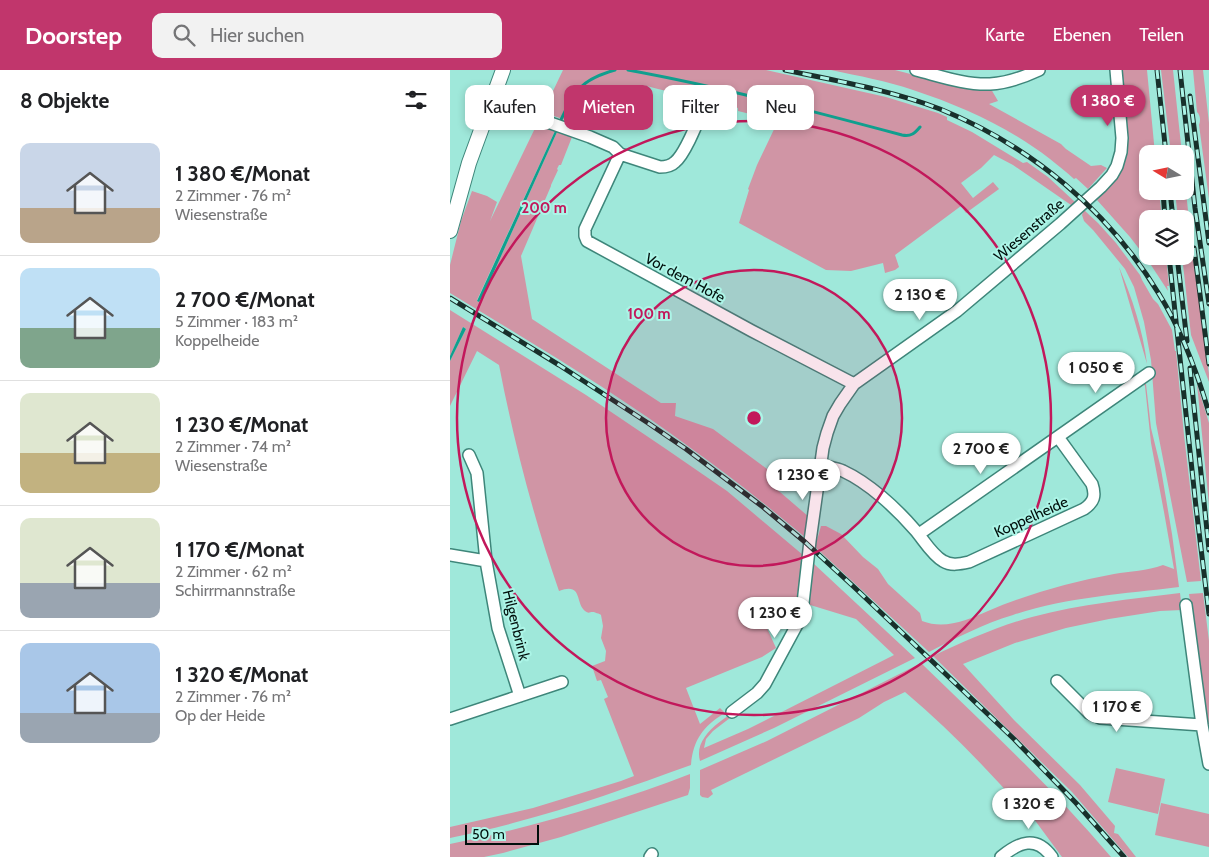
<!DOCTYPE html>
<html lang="de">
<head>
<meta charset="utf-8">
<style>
	body { margin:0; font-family:Cabin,sans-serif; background:#f2f2f2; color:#202124; height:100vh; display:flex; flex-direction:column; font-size:19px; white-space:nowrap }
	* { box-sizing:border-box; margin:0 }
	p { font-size:16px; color:#757577 }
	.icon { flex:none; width:28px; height:28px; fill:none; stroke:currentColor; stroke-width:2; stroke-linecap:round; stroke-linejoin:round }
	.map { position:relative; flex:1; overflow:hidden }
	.sheet { display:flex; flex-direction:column; background:#fff; width:450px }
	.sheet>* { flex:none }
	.banner { position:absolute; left:15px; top:15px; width:475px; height:45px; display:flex; gap:10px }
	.needle { width:32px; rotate:280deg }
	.buttons { position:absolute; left:689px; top:75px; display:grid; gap:10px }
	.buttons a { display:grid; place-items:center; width:55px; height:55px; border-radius:10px; background:#fff; box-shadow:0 2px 8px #0003; font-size:25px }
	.scale { position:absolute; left:15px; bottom:12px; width:74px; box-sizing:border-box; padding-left:5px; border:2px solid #000f0c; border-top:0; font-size:14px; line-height:18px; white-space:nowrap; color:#000f0c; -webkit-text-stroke:4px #acf5e7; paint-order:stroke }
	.price { position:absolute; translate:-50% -42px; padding:0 11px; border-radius:18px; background:#fff; color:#222; font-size:16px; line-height:32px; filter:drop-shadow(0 1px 2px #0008) }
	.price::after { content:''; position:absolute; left:50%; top:30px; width:15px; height:11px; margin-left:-8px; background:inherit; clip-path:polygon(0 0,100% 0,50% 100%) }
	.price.selected { background:#c1366c; color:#fff }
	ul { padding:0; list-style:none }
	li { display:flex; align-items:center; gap:15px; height:125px; padding:0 20px }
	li+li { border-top:1px solid #e0e0e0 }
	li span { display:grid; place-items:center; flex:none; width:140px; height:100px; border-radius:10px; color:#555 }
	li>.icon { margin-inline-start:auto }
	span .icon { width:60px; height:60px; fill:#fffc; stroke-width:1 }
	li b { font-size:21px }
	h2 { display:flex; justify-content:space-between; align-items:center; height:60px; padding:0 20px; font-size:21px }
	.tag { padding:0 18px; border-radius:10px; background:#fff; box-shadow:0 2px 8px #0003; font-size:18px; line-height:45px }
	.tag.selected { background:#c1366c; color:#fff }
	header { display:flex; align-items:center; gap:30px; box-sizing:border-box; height:70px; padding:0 25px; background:#c1366c; color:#fff }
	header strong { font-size:24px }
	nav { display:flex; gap:28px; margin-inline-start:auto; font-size:18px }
	.search { width:350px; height:45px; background:#f2f2f2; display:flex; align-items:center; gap:12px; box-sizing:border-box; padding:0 18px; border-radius:10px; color:#757577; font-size:19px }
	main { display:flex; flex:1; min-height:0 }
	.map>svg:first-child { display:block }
	.green { fill:#d095a5 }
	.water { fill:#109f8e }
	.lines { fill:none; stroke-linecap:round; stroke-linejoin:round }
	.stream { stroke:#109f8e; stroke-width:3 }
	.minor-casing { stroke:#3e867a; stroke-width:14 }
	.tertiary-casing { stroke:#3e867a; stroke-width:16 }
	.minor { stroke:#fff; stroke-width:11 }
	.tertiary { stroke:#fff; stroke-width:14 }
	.rail-casing { stroke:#18302b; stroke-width:5 }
	.rail { stroke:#acf5e7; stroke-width:3; stroke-dasharray:9; stroke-linecap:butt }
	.ring { fill:none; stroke:#c2185b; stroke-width:2.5 }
	.labels { text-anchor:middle; stroke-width:4; stroke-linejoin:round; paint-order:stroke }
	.street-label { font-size:15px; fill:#000f0c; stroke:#acf5e7 }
	.centre { fill:#c2185b; stroke:#acf5e7; stroke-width:2.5 }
	.ring-label { font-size:15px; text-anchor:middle; font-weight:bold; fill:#c2185b; stroke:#acf5e7; stroke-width:4; stroke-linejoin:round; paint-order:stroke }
</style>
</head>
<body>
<header>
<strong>Doorstep</strong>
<div class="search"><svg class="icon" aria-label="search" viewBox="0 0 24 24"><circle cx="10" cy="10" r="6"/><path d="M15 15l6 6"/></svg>Hier suchen</div>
<nav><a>Karte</a><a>Ebenen</a><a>Teilen</a></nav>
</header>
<main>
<section class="sheet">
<h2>8 Objekte<svg class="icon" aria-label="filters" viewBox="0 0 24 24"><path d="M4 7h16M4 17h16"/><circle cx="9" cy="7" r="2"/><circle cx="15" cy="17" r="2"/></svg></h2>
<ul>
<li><span style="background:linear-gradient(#c9d6e8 65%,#b9a48a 0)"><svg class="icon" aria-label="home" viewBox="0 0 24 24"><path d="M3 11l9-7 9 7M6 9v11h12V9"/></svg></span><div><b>1 380 €/Monat</b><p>2 Zimmer · 76 m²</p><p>Wiesenstraße</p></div></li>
<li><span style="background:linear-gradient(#bfe0f5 60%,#7fa58c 0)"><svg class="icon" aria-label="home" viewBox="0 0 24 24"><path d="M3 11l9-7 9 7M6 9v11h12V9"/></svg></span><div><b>2 700 €/Monat</b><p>5 Zimmer · 183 m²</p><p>Koppelheide</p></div></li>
<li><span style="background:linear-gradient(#dfe7d0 60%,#c2b280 0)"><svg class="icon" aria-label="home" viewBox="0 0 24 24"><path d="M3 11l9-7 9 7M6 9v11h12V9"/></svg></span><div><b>1 230 €/Monat</b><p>2 Zimmer · 74 m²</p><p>Wiesenstraße</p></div></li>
<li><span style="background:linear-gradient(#dfe7d0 65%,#9aa5b1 0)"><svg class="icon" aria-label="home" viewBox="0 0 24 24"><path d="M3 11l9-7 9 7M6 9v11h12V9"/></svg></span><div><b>1 170 €/Monat</b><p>2 Zimmer · 62 m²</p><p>Schirrmannstraße</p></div></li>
<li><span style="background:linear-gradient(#a9c7e8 70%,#9aa5b1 0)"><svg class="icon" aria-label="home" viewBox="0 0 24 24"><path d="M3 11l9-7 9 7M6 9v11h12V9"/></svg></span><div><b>1 320 €/Monat</b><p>2 Zimmer · 76 m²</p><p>Op der Heide</p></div></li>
</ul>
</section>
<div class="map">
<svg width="759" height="787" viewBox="0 0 759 787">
	<rect width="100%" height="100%" fill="#9fe8da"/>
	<path class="green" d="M113,0H316L436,27L488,43L497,47V50L522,62L573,93L577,92L598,107L625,132L621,135L563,95L544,85L531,98L511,113L523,128L543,112L549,119L516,143L511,136L445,185L449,197L445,200L435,203L433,193L401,201L376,200L289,153L299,120L298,119L307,95L328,51L288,41V38L270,32L269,34L251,30V29L208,19L193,15L191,19L175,16L158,18L152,20L135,34L126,54L93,42Z
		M381,0H445L503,15L541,19L548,31L539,34L611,74L616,79L641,96L651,95L657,98L638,119L626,108L624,109C617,102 608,96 600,89C560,58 512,36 463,20C437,11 409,6 381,0Z
		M672,0H697L705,84H698V121H709L712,149H698V186H716L719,216H717L718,221L697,189L680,167L647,130L660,116L669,104L677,83V64Z
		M711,0H723L732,84H721Z
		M743,0H753L759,53V129L749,55C751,50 750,45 747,42Z
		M88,52L91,56L105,61L27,230L28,232L34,224L107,62L122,67L111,95H109L107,99L108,100L101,115V116L71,186L82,249L211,333H226L225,346L263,359L328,407L323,416L359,447L356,468C319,437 281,407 242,379C165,322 82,273 0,223V195L11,151L22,121L37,126L47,132L40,151Z
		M735,113L745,204L759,304V312L741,265L732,186H735V149H728L725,121H735Z
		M634,140L648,153L666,173L690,205L692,210L703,229L708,234L722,260L725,281H726L734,365L751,511L737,512L706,353L701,290L694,252L684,217L675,199L643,160L634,151L632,145Z
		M669,197C682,228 693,260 697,294Z
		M0,240L136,325L216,379L277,421L353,485L350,535L303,527L326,578L312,587L236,618L250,654L270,638L274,642L273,644C253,657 243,670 241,695C183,716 124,737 63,753C43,759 21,763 0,768V757L83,738L171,711L184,706L154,629L158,627L151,610L147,611L142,596L155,591L156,581L151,568L153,556L151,545C150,544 144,542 143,542C139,542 139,544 135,541C125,533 133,512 109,521C83,446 64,372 49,295L27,281L0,336V291L16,259L13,257L0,286Z
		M692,312L696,314L701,358L711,399L722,464L729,517C674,524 616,527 563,545C533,554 506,568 479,582L365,477L371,456H376L391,464L413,487L428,499L438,514L470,543L472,551C495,560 517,550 538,541C578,524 621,512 664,504C680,501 697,501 713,495L724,499L714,442L701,373L695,316Z
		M747,314L759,353V435Z
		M363,493L465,588L324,658L250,691C242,663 283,643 302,631L263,661L256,669L254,678L298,659L444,585L406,549L357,534Z
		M730,523L732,540L710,541L659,549L616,558L565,573L513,594L564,650L630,715L665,756L664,763L668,764L686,787H678L622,722L483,586C515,571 548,556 582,547C631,534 681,529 730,523Z
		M753,523L759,571V669L739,524Z
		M471,593C536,656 602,717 661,787H612L581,745L579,746C540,702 500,660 455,622L434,632L409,648L261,720L263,724L258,728L252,727L250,725V700L317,671Z
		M666,698L715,709L708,744L658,732Z
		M240,704V718L238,725L111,767L53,783L34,787H0V774C82,757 162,734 240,704Z
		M711,733L759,744V777L705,765Z"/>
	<path class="water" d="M105,61L107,62L34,224L29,232L27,231Z
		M13,257L16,259L0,291V286Z"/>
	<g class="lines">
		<path class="stream" d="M178,0C271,17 362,41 452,65C461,67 465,63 470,57
			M109,54C124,22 129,10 165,0"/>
		<g class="minor-casing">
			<path id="minor" d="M466,0C490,6 515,15 540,14C557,13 574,7 589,0
				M41,32L140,67L163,77L170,84L210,97C216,97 221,96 225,92C236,83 249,48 255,34
				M170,84L135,159V166L137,171L302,261L404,314
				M19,385L27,403L36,491L48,558L70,626
				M371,395C378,397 386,398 393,401C419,413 446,438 465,460C473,469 482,485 493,491C501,496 510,494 519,492L634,439C644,432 646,426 642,414L608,367
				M469,464L699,303
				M0,485L36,491
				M736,535L752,655L759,694
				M607,611L639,643L650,648L752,655
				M282,642L307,623L315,614L349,551L352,542L360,471L373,378L377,363L383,346L390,334L404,314L507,241L610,154L651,117L662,105L667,96L671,82L672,68L666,0
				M0,649L112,612
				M200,787L202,784
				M551,787C569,772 586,765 602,787"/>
		</g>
		<g class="tertiary-casing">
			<path id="tertiary" d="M0,161L19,93L53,0"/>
		</g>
		<use href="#minor" class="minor"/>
		<use href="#tertiary" class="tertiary"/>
		<g class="rail-casing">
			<path id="rail" d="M335,0C387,11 440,20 490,39C581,76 658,140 709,224C732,261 747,302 759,343
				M707,0L716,84
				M730,0L745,138L759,234
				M740,26L759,173
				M713,121L715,149
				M720,121L723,149
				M744,178L759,294
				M719,186L746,437L759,544
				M727,186L737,271
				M0,228L109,295L198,353L236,379L313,437L355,472L404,517L564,669L626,733L674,787
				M740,298L759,480"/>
		</g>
		<use href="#rail" class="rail"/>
	</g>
	<circle cx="304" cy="348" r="148" fill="#c2185b" fill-opacity=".12"/>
	<g class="ring">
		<circle cx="304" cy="348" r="148"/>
		<circle cx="304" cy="348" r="297"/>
	</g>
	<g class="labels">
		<g class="street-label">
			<text transform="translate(579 160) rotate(-41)" y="5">Wiesenstraße</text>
			<text transform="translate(235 208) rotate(28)" y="5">Vor dem Hofe</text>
			<text transform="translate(581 447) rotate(-24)" y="5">Koppelheide</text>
			<text transform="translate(66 555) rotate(76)" y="5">Hilgenbrink</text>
		</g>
	</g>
	<circle cx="304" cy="348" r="8" class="centre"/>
	<g class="ring-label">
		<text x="94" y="143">200 m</text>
		<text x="199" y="249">100 m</text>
	</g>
</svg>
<div class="buttons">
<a><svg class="needle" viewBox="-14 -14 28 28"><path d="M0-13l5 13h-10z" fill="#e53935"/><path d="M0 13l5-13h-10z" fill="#757577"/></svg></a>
<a><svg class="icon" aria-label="layers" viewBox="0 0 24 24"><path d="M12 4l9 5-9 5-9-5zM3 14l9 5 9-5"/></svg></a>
</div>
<div class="scale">50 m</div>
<b class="price selected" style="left:658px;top:57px">1 380 €</b>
<b class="price" style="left:470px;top:251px">2 130 €</b>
<b class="price" style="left:646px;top:324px">1 050 €</b>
<b class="price" style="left:531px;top:405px">2 700 €</b>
<b class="price" style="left:353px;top:431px">1 230 €</b>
<b class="price" style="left:325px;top:569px">1 230 €</b>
<b class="price" style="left:667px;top:663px">1 170 €</b>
<b class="price" style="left:579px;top:760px">1 320 €</b>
<div class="banner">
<a class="tag">Kaufen</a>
<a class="tag selected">Mieten</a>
<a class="tag">Filter</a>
<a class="tag">Neu</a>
</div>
</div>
</main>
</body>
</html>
